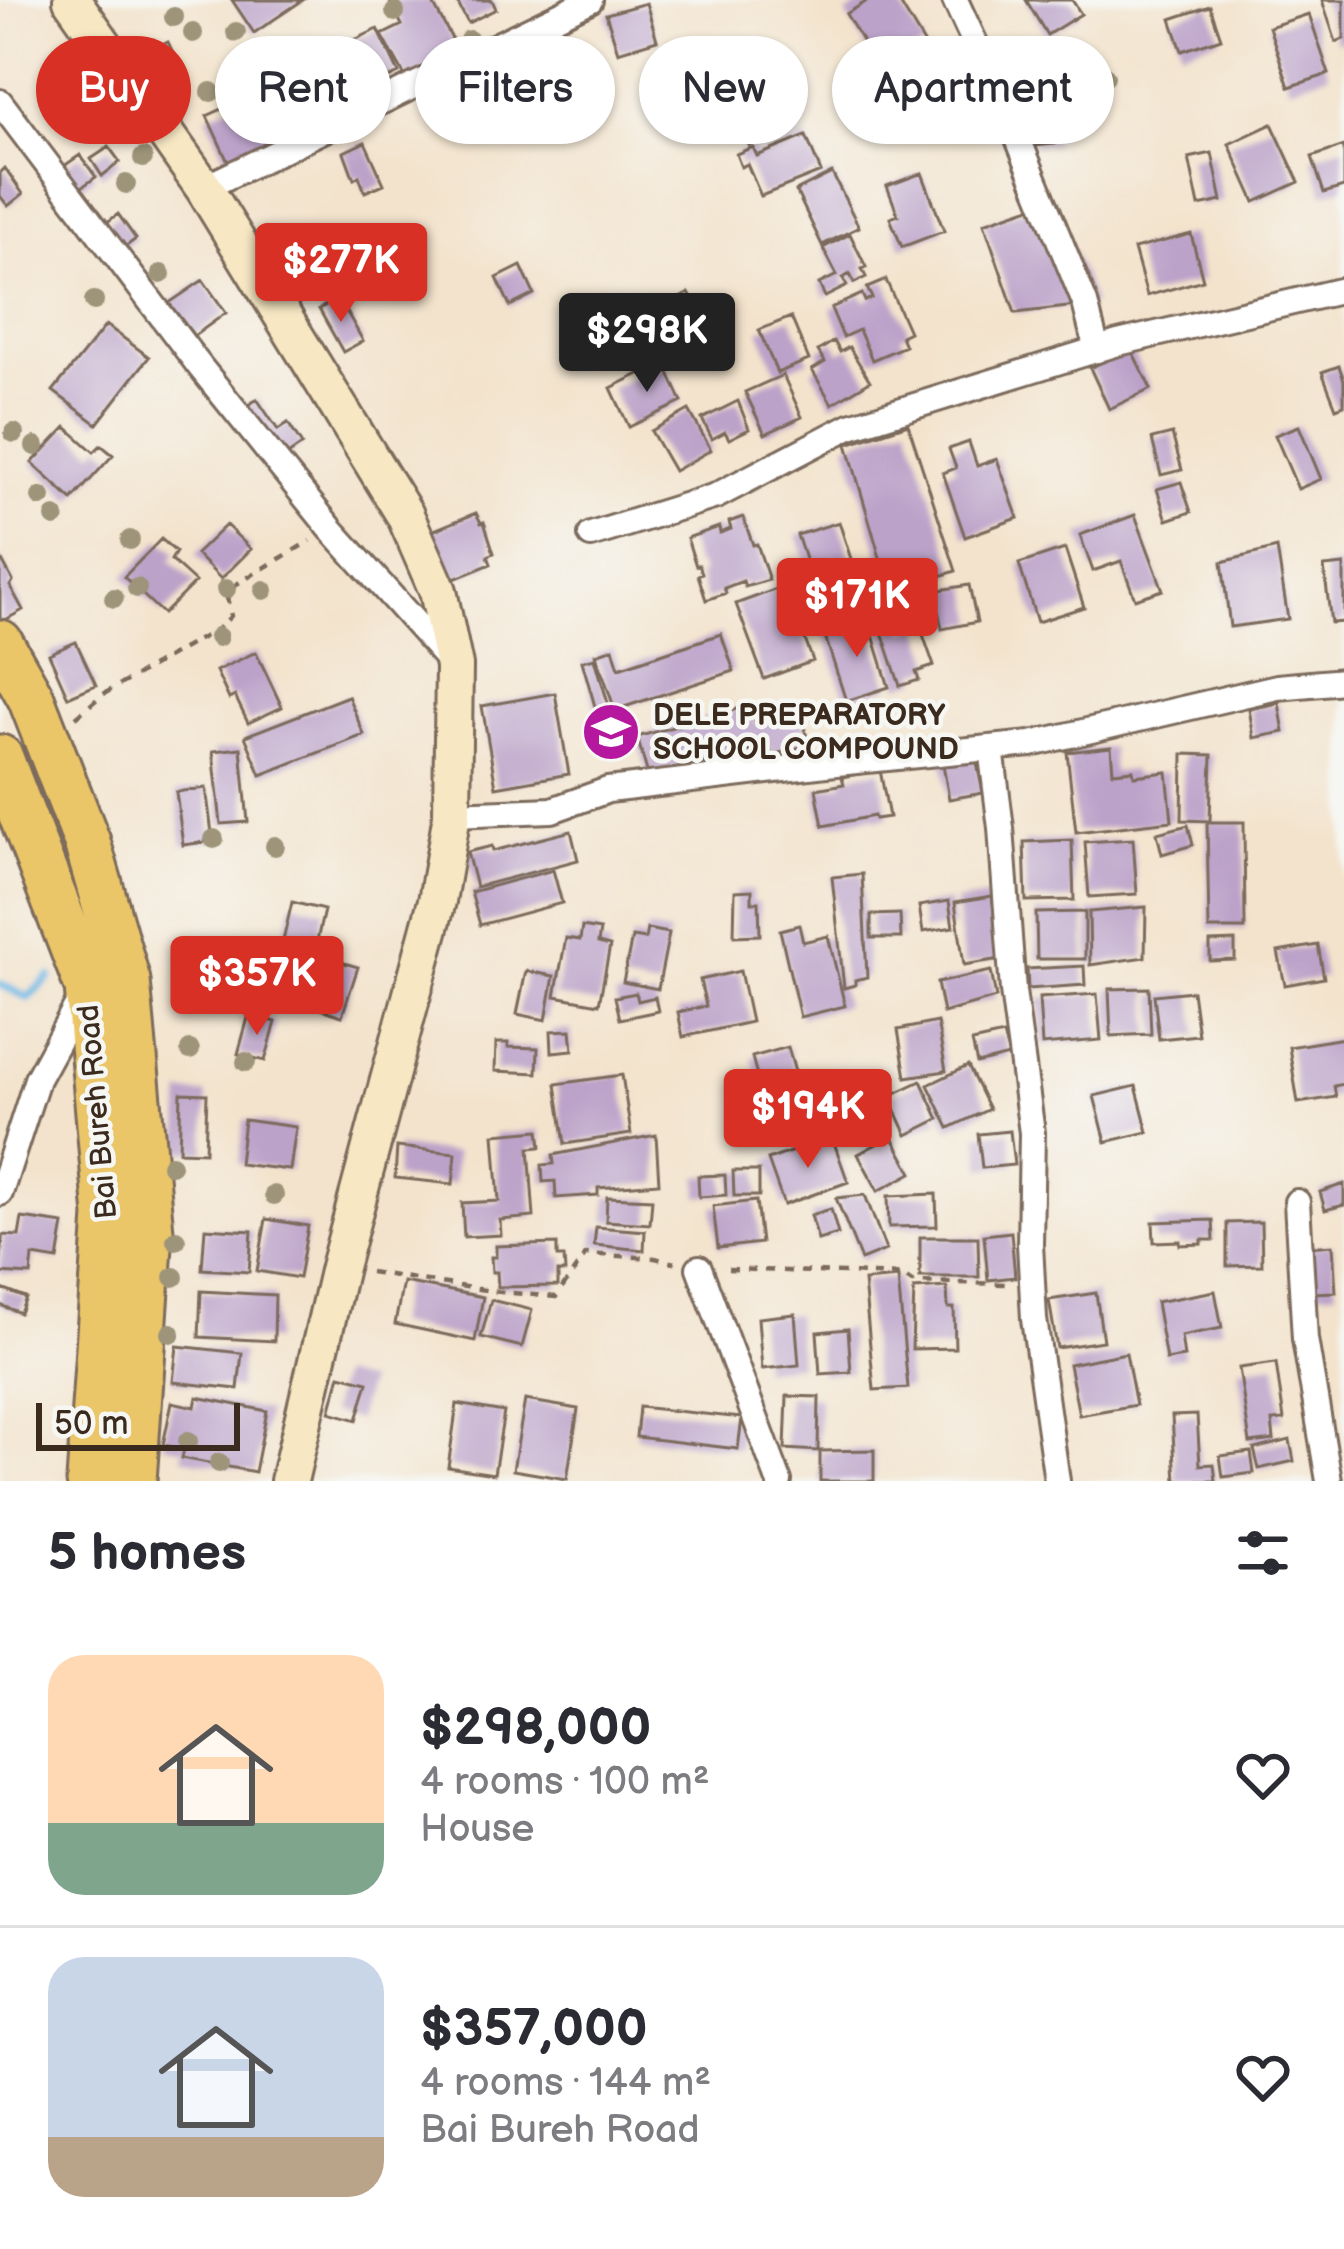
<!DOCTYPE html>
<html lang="en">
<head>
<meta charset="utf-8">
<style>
	body { margin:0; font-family:"Balsamiq Sans",sans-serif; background:#f7f7f7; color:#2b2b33; height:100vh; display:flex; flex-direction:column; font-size:45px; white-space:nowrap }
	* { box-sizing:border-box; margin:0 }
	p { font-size:39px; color:#7c7c81 }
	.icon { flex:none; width:66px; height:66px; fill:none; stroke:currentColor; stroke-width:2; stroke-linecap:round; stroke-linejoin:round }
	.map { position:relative; height:1481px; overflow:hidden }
	.drawer { display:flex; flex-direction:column; background:#fff; flex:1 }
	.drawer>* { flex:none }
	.hud { position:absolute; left:36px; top:36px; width:1272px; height:108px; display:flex; gap:24px }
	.scale { position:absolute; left:36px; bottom:30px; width:204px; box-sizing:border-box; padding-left:12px; border:6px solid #3b2a1e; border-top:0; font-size:33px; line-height:42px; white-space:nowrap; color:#3b2a1e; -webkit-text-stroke:9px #f6f6f2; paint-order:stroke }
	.price { position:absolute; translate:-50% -102px; padding:0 27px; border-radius:12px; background:#d93025; color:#fff; font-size:39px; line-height:78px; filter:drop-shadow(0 3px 6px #0008) }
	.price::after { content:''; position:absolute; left:50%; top:72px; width:36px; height:27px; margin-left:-18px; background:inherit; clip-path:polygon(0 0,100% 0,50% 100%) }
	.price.selected { background:#222; color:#fff }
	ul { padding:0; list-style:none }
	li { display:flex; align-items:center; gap:36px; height:300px; padding:0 48px }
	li+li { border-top:3px solid #e1e1e2 }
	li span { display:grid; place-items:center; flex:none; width:336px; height:240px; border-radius:36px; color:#555 }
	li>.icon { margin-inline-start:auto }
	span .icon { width:144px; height:144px; fill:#fffc; stroke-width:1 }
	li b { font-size:51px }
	h2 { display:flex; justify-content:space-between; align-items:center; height:144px; padding:0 48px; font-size:51px }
	.tag { padding:0 42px; border-radius:54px; background:#fff; box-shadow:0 3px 9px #0004; font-size:42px; line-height:108px }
	.tag.selected { background:#d93025; color:#fff }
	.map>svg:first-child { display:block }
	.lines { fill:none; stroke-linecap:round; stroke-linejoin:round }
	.stream { stroke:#6cb7e5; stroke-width:8 }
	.building { fill:#bba2c9 }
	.street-casing { stroke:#7b6b5b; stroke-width:30 }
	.secondary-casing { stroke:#7b6b5b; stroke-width:42 }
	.highway-casing { stroke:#7b6b5b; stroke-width:51 }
	.path { stroke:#7b6b5b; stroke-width:4.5; stroke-dasharray:9 9; stroke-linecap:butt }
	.street { stroke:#fff; stroke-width:24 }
	.secondary { stroke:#f7e8c3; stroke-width:36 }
	.highway { stroke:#ebc669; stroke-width:45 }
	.tree { fill:#9d9479 }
	.labels { text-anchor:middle; stroke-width:9; stroke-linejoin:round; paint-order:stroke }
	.poi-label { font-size:30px; font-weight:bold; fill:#3b2a1e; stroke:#f6f6f2; text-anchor:start }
	.street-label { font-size:30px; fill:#3b2a1e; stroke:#f6f6f2 }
</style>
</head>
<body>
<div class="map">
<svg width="1344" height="1481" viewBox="0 0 1344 1481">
	<rect width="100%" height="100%" fill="#f6f6f2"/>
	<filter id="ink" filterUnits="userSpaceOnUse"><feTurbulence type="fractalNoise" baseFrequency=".00833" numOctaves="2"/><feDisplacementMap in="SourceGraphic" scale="24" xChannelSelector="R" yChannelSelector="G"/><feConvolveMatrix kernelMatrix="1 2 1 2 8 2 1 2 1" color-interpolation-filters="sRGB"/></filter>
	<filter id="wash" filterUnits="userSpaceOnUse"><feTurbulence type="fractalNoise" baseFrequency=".004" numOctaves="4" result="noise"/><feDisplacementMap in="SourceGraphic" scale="48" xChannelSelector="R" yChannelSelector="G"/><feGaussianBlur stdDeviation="2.7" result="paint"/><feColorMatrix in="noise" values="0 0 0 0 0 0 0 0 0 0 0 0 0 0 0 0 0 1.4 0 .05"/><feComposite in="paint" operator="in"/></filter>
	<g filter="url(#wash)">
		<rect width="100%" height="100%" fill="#f3e3cc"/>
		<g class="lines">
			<path class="stream" d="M0,984L28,998L50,977"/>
		</g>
		<g id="blocks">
			<path class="building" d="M232,0H303L254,33Z
				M389,0H431L459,52L407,80L382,35L402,25Z
				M456,0H492L496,9L468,23Z
				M869,0H898L925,45L880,71L846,14Z
				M1026,0H1072L1081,14L1047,35Z
				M1322,0H1344V39L1336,42Z
				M646,3L657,40L618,52L606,14Z
				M1210,6L1221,38L1182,51L1171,19Z
				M1309,14L1329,74L1289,87L1269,27Z
				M378,29L399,73L318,111L297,67Z
				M168,42L177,61L155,72L146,53Z
				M274,85L293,126L268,138L272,145L229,164L207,116Z
				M875,92L876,97L887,93L893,108L898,107L905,127L868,140L856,99Z
				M758,93L773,120L755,130L760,139L749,145L742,133L737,136L726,117L732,114L729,109Z
				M1053,119L1055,144L1034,146L1032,121Z
				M1272,124L1299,182L1255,202L1229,144Z
				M806,136L821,172L761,196L747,164L741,167L736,154L753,147L757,156Z
				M365,142L384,184L365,192L359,176L354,179L344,152Z
				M1344,146V187L1324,193L1312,157Z
				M109,147L120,162L102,176L91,159Z
				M1212,153L1222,201L1199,206L1189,158Z
				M80,155L96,177L64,200L48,177Z
				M5,168L23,194L8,206L0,196V173Z
				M832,173L859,227L822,245L796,191Z
				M922,173L944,231L902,247L890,218L898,215L887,186Z
				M1054,199L1094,304L1015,313L984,223Z
				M118,214L136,239L117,253L99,228Z
				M850,234L866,267L862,269L866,277L854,283L850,274L843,278L847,286L825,297L819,284L837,275L823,248Z
				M1191,234L1203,280L1147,296L1134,249Z
				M521,266L534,294L510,306L497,278Z
				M203,280L226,313L194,336L169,303Z
				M886,280L909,332L901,336L905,346L872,360L859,330L843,337L831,308L862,294L865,301L872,298L867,288Z
				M689,293L706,324L670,344L652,313Z
				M339,298L363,341L343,352L319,309Z
				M791,317L809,360L777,373L759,330Z
				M106,325L149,357L97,424L53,391Z
				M834,341L840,352L849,347L870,381L832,404L812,370L825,362L818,351Z
				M1131,349L1151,389L1109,409L1090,368Z
				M664,362L682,402L629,427L611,388Z
				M1339,366L1344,380V405L1336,408L1322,372Z
				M783,375L802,417L765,434L745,392Z
				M257,399L278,430L288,423L302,445L271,467L235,415Z
				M738,401L749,429L729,439L725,432L712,439L702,419Z
				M689,410L711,450L674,471L651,431Z
				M908,424L956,571L890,592L847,444Z
				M1299,426L1321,479L1298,489L1275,435Z
				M66,427L94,452L101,445L113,455L72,500L32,463Z
				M1172,434L1182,470L1161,475L1152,439Z
				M969,442L977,466L997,459L1018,518L965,537L943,473L956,468L949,449Z
				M1181,482L1191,512L1167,520L1157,489Z
				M476,513L481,523L484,522L494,553L488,556L491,564L425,591L410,540Z
				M1135,515L1163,590L1135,599L1121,561L1093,571L1080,535Z
				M743,517L753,545L757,544L769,580L745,587L743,581L724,588L726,593L706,600L698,575L702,573L699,565L696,566L687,538L719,527L720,533L731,529L729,522Z
				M839,522L864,599L823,613L797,535Z
				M226,525L251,549L221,579L196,554Z
				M161,539L176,552L171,560L195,582L163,614L124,577Z
				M1277,548L1288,619L1230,627L1222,562Z
				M1065,549L1084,607L1037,622L1019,564Z
				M0,557L13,581L10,586L23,610L0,623Z
				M1344,565V622L1331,623L1324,567Z
				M969,585L977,622L942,629L934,591Z
				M785,586L813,661L764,679L736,604Z
				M868,619L889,687L846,701L824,633Z
				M902,626L904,631L920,626L934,666L916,672L919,680L900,686L882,632Z
				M721,634L734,671L615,710L596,654L613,648L619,668Z
				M76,642L96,685L68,697L49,654Z
				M256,652L282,707L248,723L235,696L229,699L216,671Z
				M595,658L609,707L596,710L582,661Z
				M555,693L569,774L496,787L482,706Z
				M348,696L364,735L261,775L245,736Z
				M1279,703L1284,732L1254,738L1249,709Z
				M751,705L756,724L800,711L809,745L772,755L769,747L648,775L637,737Z
				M1111,747L1113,772L1133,770L1134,776L1167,772L1172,821L1076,832L1067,752Z
				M241,748L248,822L221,824L213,751Z
				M975,753L983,793L949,799L942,759Z
				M1183,754L1212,755L1210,821L1182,820Z
				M880,770L889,817L875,819L874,816L823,826L816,789L844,784L842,777Z
				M206,788L213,841L183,845L176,792Z
				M1207,822H1244L1245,929H1209Z
				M1188,825L1193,845L1162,854L1157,833Z
				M571,831L578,860L476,887L467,852L492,846L493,851Z
				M1133,839L1137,894L1089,897L1085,842Z
				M1072,840L1074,900L1026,901L1024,842Z
				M553,870L562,903L480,925L471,892Z
				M862,874L867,977L855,980V985L844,988L832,877Z
				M752,890V902H759L760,935L734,936L735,891Z
				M992,896L1001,959L964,965L955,902Z
				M949,901L953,927L923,932L919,906Z
				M292,902L324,910L312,962L280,954Z
				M1146,907L1145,957L1090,965L1089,912Z
				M1085,912V959H1037L1036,913Z
				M900,914L901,938H871V915Z
				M799,925L803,942L828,936L845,1006L800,1017L780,930Z
				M582,927L600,930L598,943L610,946L599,1004L555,996L566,938L580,940Z
				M647,929L669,933L658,989L623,982L632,937L645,939Z
				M1235,941V960L1210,961V942Z
				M1318,945L1324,978L1285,985L1278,952Z
				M317,955L358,967L342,1016L302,1003Z
				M1084,966L1085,985L1028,989L1027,969Z
				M526,971L554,976L546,1020L517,1014Z
				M740,971L751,1022L683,1037L678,1012L706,1006L700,980Z
				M991,971L996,998L943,1013L937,983Z
				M1149,988L1151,1034L1111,1036L1109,989Z
				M1192,991L1198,1035L1159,1039L1154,995Z
				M636,993L638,1001L655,997L658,1011L620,1019L615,997Z
				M1097,994L1101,1040L1042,1045L1039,998Z
				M249,1014L276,1022L265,1061L238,1054Z
				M937,1022L946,1071L906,1077L898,1030Z
				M571,1030L573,1050L552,1052L551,1031Z
				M1003,1035L1009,1056L977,1064L972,1042Z
				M1344,1038V1084L1334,1086L1336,1097L1298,1103L1289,1047Z
				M496,1043H508V1047L538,1048L537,1073L495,1071Z
				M788,1047L804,1104L767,1114L752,1057Z
				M968,1066L989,1109L949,1128L928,1085Z
				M622,1075L631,1134L565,1144L556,1084Z
				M921,1081L939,1119L907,1135L889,1096Z
				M1136,1086L1148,1132L1106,1142L1094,1096Z
				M181,1093L207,1094L205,1152L179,1151Z
				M798,1110L802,1125L768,1134L764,1119Z
				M244,1120L296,1127L290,1170L239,1164Z
				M539,1130L541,1147L529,1148L534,1217L500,1220L501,1235L464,1237L462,1203L499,1201L494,1134Z
				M1010,1131L1014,1165L982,1168L978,1134Z
				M656,1135L659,1183L598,1188V1195L556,1198L555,1181L543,1182L542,1165L554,1164L553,1155Z
				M892,1136L912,1173L878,1191L858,1154Z
				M832,1137L848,1182L784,1205L768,1160Z
				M397,1147L456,1153L453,1184L395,1178Z
				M733,1171H759V1196H734Z
				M725,1175L726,1195L699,1197L698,1176Z
				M1344,1184V1205L1325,1210L1320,1192Z
				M936,1194L937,1226L889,1227L888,1196Z
				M865,1195L886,1250L861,1260L836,1198Z
				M607,1197L652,1199L650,1224L606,1221Z
				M756,1201L761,1243L718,1248L713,1206Z
				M831,1209L838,1234L818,1240L811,1215Z
				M22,1218L64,1224L58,1260L33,1256L31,1275L0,1273L3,1235L19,1236Z
				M266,1219L308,1226L299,1278L257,1271Z
				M1213,1220L1214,1240H1202V1244L1180,1245V1241L1154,1242L1153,1222Z
				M1261,1222L1262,1265L1227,1266V1223Z
				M596,1227L645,1231L644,1250L594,1245Z
				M205,1228L252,1231L249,1272L202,1269Z
				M1011,1232L1015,1277L988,1280L984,1235Z
				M920,1237H978L979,1277H920Z
				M557,1244V1257H564L565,1272H558V1286L498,1287L497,1272H492L491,1257H496V1246Z
				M1333,1245L1336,1292L1311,1293L1308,1247Z
				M898,1278L908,1388L874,1390L864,1281Z
				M403,1282L483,1297L475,1341L395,1324Z
				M947,1287L948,1308H954L955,1348L912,1349L914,1289Z
				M2,1289L26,1298L20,1313L0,1305Z
				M201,1291L275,1295L274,1341L199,1337Z
				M1215,1291L1222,1328L1181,1336L1184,1357L1166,1360L1156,1302Z
				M1096,1293L1103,1341L1057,1348L1049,1300Z
				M491,1300L532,1310L522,1347L481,1337Z
				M795,1314L799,1365L762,1369L758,1318Z
				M848,1329L851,1372L820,1374L817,1332Z
				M177,1346L242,1353L238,1389L173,1382Z
				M1126,1353L1136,1405L1079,1415L1069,1364Z
				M1276,1363L1284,1420L1272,1421L1274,1440L1250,1443L1239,1368Z
				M340,1375L368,1382L357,1420L330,1412Z
				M787,1396L819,1397L818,1451L785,1449Z
				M197,1397L267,1411L255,1472L182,1458L184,1449L163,1445L172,1402L195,1407Z
				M525,1400L578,1409L567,1479L513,1470Z
				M457,1404L504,1412L494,1474L448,1467Z
				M639,1407L742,1418L738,1449L636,1437Z
				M1197,1415L1200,1465L1214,1464L1216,1481H1176L1172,1416Z
				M1290,1440L1294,1461L1259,1469L1254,1449Z
				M874,1450V1481H820V1451Z
				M1251,1452L1254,1473L1223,1477L1220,1456Z"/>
		</g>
	</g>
	<g filter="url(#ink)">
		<use href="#blocks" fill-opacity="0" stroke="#7b6b5b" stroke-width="3"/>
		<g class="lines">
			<g class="street-casing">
				<path id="street" d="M955,0L1010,119L1085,303L1097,350
					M0,102L201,368L331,529L452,664
					M204,188L590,0
					M591,535L716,496L850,426L1118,343L1344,290
					M991,748L1001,828L1013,991L1032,1133L1030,1244L1034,1319L1057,1481
					M452,814L552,810L608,790L826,764L1031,744L1277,687L1344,681
					M0,1193L37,1079L82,997
					M1297,1202L1305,1339L1329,1481
					M699,1268L779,1481"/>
			</g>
			<g class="secondary-casing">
				<path id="secondary" d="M72,0L204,188L405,515L438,591L454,666L452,814L437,901L339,1267L289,1481"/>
			</g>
			<g class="highway-casing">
				<path id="highway" d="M0,643L31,698L87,842L127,981L150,1231L133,1481
					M0,758L88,987L108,1216L90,1481"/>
			</g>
			<path class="path" d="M76,717L102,695L219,628L231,616L227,598L235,585L310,541
				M728,1269L902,1275L912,1282L1009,1284
				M370,1272L491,1291L556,1297L586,1254L655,1258L675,1263"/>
			<use href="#street" class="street"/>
			<use href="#secondary" class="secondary"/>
			<use href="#highway" class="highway"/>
		</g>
		<g class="tree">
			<circle cx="395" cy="12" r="10"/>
			<circle cx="174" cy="17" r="10"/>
			<circle cx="236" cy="32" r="10"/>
			<circle cx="193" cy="33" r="10"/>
			<circle cx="469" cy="40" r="10"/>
			<circle cx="1029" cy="52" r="10"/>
			<circle cx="1105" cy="76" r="10"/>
			<circle cx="769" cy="77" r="10"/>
			<circle cx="211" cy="92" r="10"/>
			<circle cx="143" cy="158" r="10"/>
			<circle cx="126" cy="184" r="10"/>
			<circle cx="161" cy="274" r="10"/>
			<circle cx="94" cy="301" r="10"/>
			<circle cx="14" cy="433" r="10"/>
			<circle cx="35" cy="446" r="10"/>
			<circle cx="41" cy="497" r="10"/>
			<circle cx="55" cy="517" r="10"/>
			<circle cx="130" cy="540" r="10"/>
			<circle cx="137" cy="588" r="10"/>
			<circle cx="226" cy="589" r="10"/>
			<circle cx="264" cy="590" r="10"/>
			<circle cx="114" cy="598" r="10"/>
			<circle cx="218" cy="637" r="10"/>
			<circle cx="214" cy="839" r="10"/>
			<circle cx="275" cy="846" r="10"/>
			<circle cx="190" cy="1050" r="10"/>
			<circle cx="246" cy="1062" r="10"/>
			<circle cx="171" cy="1165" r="10"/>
			<circle cx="274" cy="1195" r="10"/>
			<circle cx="176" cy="1240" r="10"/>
			<circle cx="174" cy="1277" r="10"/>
			<circle cx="171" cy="1333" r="10"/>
			<circle cx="188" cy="1441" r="10"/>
			<circle cx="219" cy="1463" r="10"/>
		</g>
	</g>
	<defs>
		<g id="school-disc" transform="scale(3)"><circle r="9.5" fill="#b5179e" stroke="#f6f6f2"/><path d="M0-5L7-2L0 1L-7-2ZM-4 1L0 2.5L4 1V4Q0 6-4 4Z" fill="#fff"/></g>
	</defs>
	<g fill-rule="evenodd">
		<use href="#school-disc" x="611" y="732"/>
	</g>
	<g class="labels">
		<g class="poi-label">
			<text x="653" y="725">DELE PREPARATORY<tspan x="653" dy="34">SCHOOL COMPOUND</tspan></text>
		</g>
		<g class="street-label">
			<text transform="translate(97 1112) rotate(-95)" y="10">Bai Bureh Road</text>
		</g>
	</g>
</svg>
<div class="scale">50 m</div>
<b class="price" style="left:341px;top:325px">$277K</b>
<b class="price selected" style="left:647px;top:395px">$298K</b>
<b class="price" style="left:857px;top:660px">$171K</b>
<b class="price" style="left:257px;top:1038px">$357K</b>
<b class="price" style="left:808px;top:1171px">$194K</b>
<div class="hud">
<a class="tag selected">Buy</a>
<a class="tag">Rent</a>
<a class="tag">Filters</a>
<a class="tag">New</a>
<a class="tag">Apartment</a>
</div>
</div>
<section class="drawer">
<h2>5 homes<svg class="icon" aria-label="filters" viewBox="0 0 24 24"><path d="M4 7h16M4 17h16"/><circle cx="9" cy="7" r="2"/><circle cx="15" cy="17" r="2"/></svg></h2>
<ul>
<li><span style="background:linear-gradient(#ffd9b3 70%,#7fa58c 0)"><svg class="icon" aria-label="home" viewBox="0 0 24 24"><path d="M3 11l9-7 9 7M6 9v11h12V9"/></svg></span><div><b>$298,000</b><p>4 rooms · 100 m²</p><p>House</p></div><svg class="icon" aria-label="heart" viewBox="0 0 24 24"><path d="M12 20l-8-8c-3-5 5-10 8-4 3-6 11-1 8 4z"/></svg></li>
<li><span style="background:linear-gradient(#c9d6e8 75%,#b9a48a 0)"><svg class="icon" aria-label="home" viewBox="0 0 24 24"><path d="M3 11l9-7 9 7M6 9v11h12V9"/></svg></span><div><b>$357,000</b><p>4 rooms · 144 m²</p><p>Bai Bureh Road</p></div><svg class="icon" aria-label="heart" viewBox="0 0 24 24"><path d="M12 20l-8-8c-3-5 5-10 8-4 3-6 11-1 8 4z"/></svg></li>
</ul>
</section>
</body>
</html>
